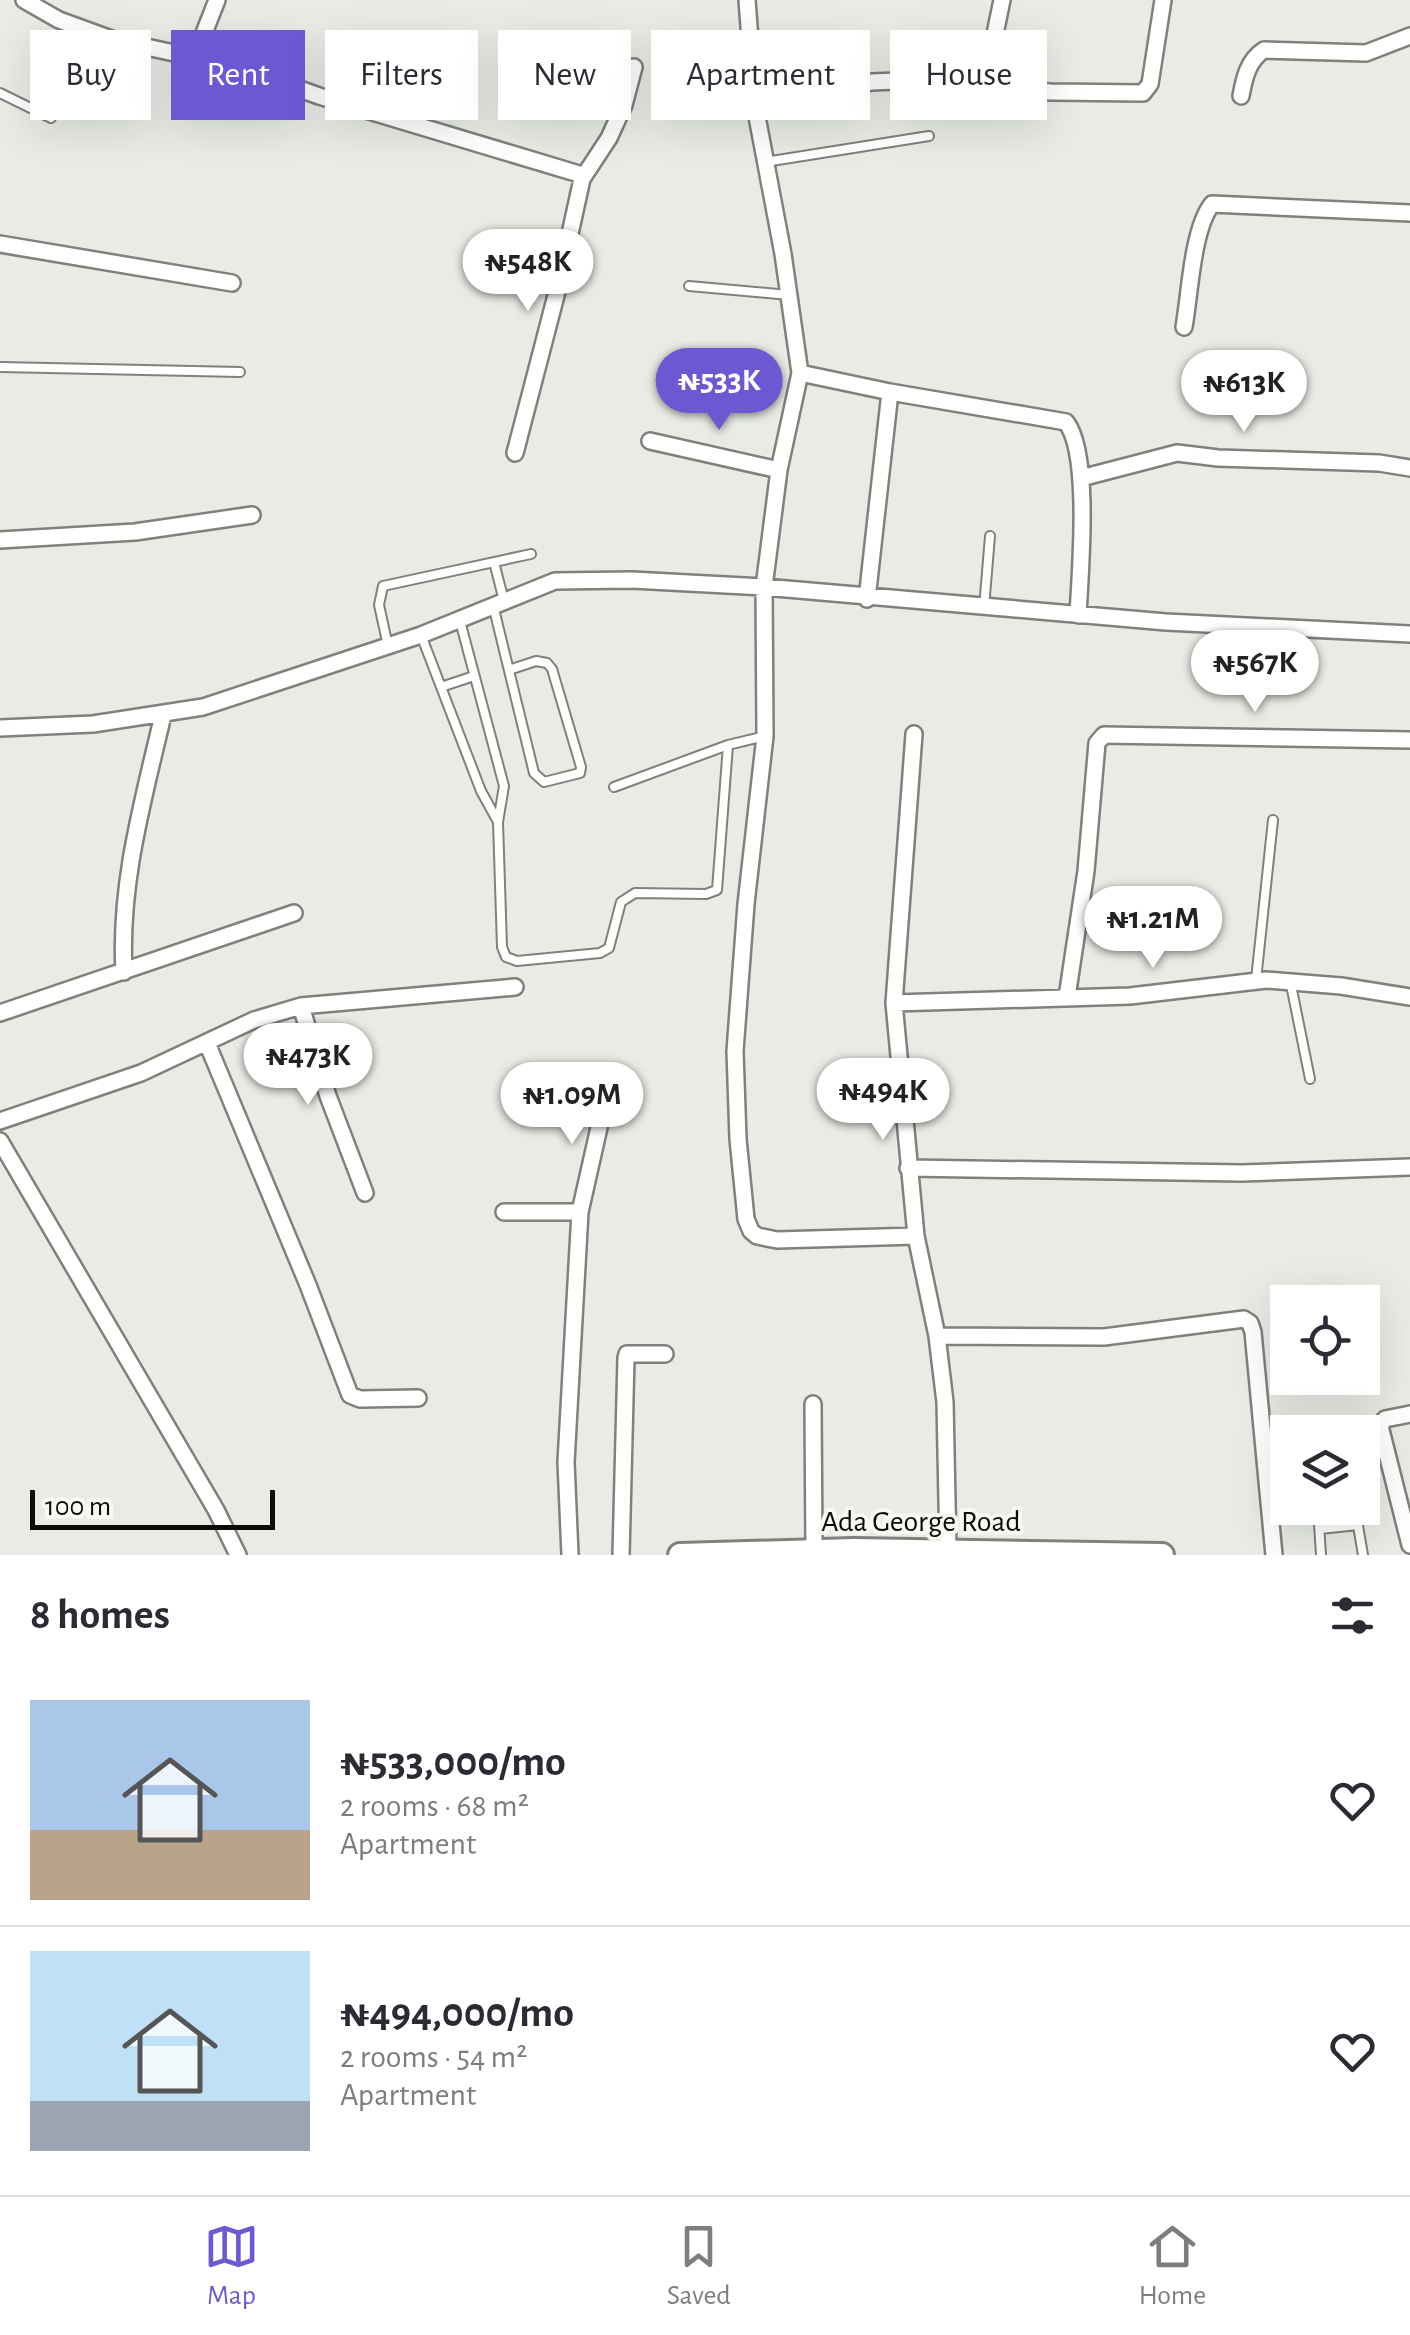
<!DOCTYPE html>
<html lang="en">
<head>
<meta charset="utf-8">
<style>
	body { margin:0; font-family:"Alegreya Sans",sans-serif; background:#f2f2f3; color:#2b2b33; height:100vh; display:flex; flex-direction:column; font-size:38px; white-space:nowrap }
	* { box-sizing:border-box; margin:0 }
	p { font-size:32px; color:#7c7c81 }
	.icon { flex:none; width:55px; height:55px; fill:none; stroke:currentColor; stroke-width:2; stroke-linecap:round; stroke-linejoin:round }
	.map { position:relative; height:1555px; overflow:hidden }
	.sheet { display:flex; flex-direction:column; background:#fff; flex:1 }
	.sheet>* { flex:none }
	.hud { position:absolute; left:30px; top:30px; width:1350px; height:90px; display:flex; gap:20px }
	.tools { position:absolute; left:1270px; top:1285px; display:grid; gap:20px }
	.tools a { display:grid; place-items:center; width:110px; height:110px; border-radius:0px; background:#fff; box-shadow:0 10px 40px #0002; font-size:50px }
	.scale { position:absolute; left:30px; bottom:25px; width:245px; box-sizing:border-box; padding-left:10px; border:5px solid #0c0d0b; border-top:0; font-size:28px; line-height:35px; white-space:nowrap; color:#0c0d0b; -webkit-text-stroke:8px #f6faf2; paint-order:stroke }
	.price { position:absolute; translate:-50% -85px; padding:0 22px; border-radius:35px; background:#fff; color:#222; font-size:32px; line-height:65px; filter:drop-shadow(0 2px 5px #0008) }
	.price::after { content:''; position:absolute; left:50%; top:60px; width:30px; height:22px; margin-left:-15px; background:inherit; clip-path:polygon(0 0,100% 0,50% 100%) }
	.price.selected { background:#6a59d2; color:#fff }
	ul { padding:0; list-style:none }
	li { display:flex; align-items:center; gap:30px; height:250px; padding:0 30px }
	li+li { border-top:2px solid #e1e1e2 }
	li span { display:grid; place-items:center; flex:none; width:280px; height:200px; border-radius:0px; color:#555 }
	li>.icon { margin-inline-start:auto }
	span .icon { width:120px; height:120px; fill:#fffc; stroke-width:1 }
	li b { font-size:42px }
	h2 { display:flex; justify-content:space-between; align-items:center; height:120px; padding:0 30px; font-size:42px }
	.pill { padding:0 35px; border-radius:0px; background:#fff; box-shadow:0 10px 40px #0002; font-size:35px; line-height:90px }
	.pill.selected { background:#6a59d2; color:#fff }
	.menu { display:flex; justify-content:space-around; align-items:center; height:140px; border-top:2px solid #e1e1e2; background:#fff; font-size:28px; color:#7c7c81 }
	.menu a { display:grid; justify-items:center; gap:5px }
	.menu .selected { color:#6a59d2 }
	.map>svg:first-child { display:block }
	.lines { fill:none; stroke-linecap:round; stroke-linejoin:round }
	.service-casing { stroke:#7e827b; stroke-width:12 }
	.minor-casing { stroke:#7e827b; stroke-width:20 }
	.secondary-casing { stroke:#7e827b; stroke-width:28 }
	.service { stroke:#fff; stroke-width:8 }
	.minor { stroke:#fff; stroke-width:15 }
	.secondary { stroke:#fff; stroke-width:22 }
	.labels { text-anchor:middle; stroke-width:8; stroke-linejoin:round; paint-order:stroke }
	.street-label { font-size:30px; fill:#0c0d0b; stroke:#f6faf2 }
</style>
</head>
<body>
<div class="map">
<svg width="1410" height="1555" viewBox="0 0 1410 1555">
	<rect width="100%" height="100%" fill="#e8ece5"/>
	<g class="lines">
		<g class="service-casing">
			<path id="service" d="M0,93L51,118
				M765,162L929,136
				M689,286L789,295
				M0,367L240,372
				M494,562L504,601
				M493,605L534,773L544,782L580,773L581,767L552,669L547,663L536,661L509,670
				M984,608L990,536
				M460,621L504,786L498,822L502,947L506,957L517,961L600,953L609,948L621,902L635,893L706,894L717,890L728,745
				M421,635L481,791L497,820
				M388,646L379,605L383,586L531,554
				M441,687L474,676
				M614,787L728,745L765,736
				M1256,980L1273,820
				M1290,980L1310,1079
				M1318,1508L1321,1555
				M1355,1508L1363,1555
				M1320,1529L1358,1525"/>
		</g>
		<g class="minor-casing">
			<path id="minor" d="M24,0L59,20L114,40L239,67L319,96L579,174L582,179
				M747,0L755,106L783,254L800,373L779,470L764,587L765,736L746,904L735,1051L738,1139L746,1219L751,1231L757,1236L777,1240L916,1236
				M195,56L217,0
				M984,87L1002,0
				M1241,96C1244,79 1248,60 1264,50L1366,53L1410,36
				M755,106L872,82L896,81L1051,92L1143,93L1150,84L1163,0
				M0,244L232,283
				M1184,327C1190,294 1192,230 1212,204L1410,213
				M800,373L890,392L1066,422C1091,454 1080,573 1078,615
				M650,441L779,470
				M515,453L559,284L582,179L609,138L624,105L634,67
				M1081,478L1177,453L1218,458L1379,463L1410,468
				M0,540L135,532L252,515
				M867,599L890,392
				M0,728L93,724L203,707L421,635L555,581L632,580L764,587L1166,622L1410,634
				M914,734L894,1003L916,1236L937,1336L945,1402L948,1551
				M124,972C119,884 143,801 163,715
				M1067,997L1086,871L1097,743L1104,735L1410,740
				M894,1003L1130,996L1266,980L1341,986L1410,997
				M301,1006L328,1096L365,1193
				M0,1013L294,913
				M207,1043L308,1285L350,1395L360,1399L418,1398
				M0,1121L141,1073L254,1020L301,1006L515,987
				M0,1141L216,1510L238,1555
				M908,1168L1242,1173L1410,1167
				M504,1212H580
				M937,1336L1104,1337L1244,1319L1250,1323L1253,1332L1274,1555
				M813,1404L814,1551
				M1410,1414L1385,1419L1380,1426L1410,1545
				M570,1555L566,1462L580,1212L607,1092
				M621,1555L626,1358L627,1354H665"/>
		</g>
		<g class="secondary-casing">
			<path id="secondary" d="M680,1555L854,1550L1162,1555"/>
		</g>
		<use href="#service" class="service"/>
		<use href="#minor" class="minor"/>
		<use href="#secondary" class="secondary"/>
	</g>
	<g class="labels">
		<g class="street-label">
			<text x="921" y="1531">Ada George Road</text>
		</g>
	</g>
</svg>
<div class="tools">
<a><svg class="icon" aria-label="locate" viewBox="0 0 24 24"><circle cx="12" cy="12" r="6"/><path d="M12 2v4M12 18v4M2 12h4M18 12h4"/></svg></a>
<a><svg class="icon" aria-label="layers" viewBox="0 0 24 24"><path d="M12 4l9 5-9 5-9-5zM3 14l9 5 9-5"/></svg></a>
</div>
<div class="scale">100 m</div>
<b class="price" style="left:528px;top:314px">₦548K</b>
<b class="price selected" style="left:719px;top:433px">₦533K</b>
<b class="price" style="left:1244px;top:435px">₦613K</b>
<b class="price" style="left:1255px;top:715px">₦567K</b>
<b class="price" style="left:1153px;top:971px">₦1.21M</b>
<b class="price" style="left:308px;top:1108px">₦473K</b>
<b class="price" style="left:883px;top:1143px">₦494K</b>
<b class="price" style="left:572px;top:1147px">₦1.09M</b>
<div class="hud">
<a class="pill">Buy</a>
<a class="pill selected">Rent</a>
<a class="pill">Filters</a>
<a class="pill">New</a>
<a class="pill">Apartment</a>
<a class="pill">House</a>
</div>
</div>
<section class="sheet">
<h2>8 homes<svg class="icon" aria-label="filters" viewBox="0 0 24 24"><path d="M4 7h16M4 17h16"/><circle cx="9" cy="7" r="2"/><circle cx="15" cy="17" r="2"/></svg></h2>
<ul>
<li><span style="background:linear-gradient(#a9c7e8 65%,#b9a48a 0)"><svg class="icon" aria-label="home" viewBox="0 0 24 24"><path d="M3 11l9-7 9 7M6 9v11h12V9"/></svg></span><div><b>₦533,000/mo</b><p>2 rooms · 68 m²</p><p>Apartment</p></div><svg class="icon" aria-label="heart" viewBox="0 0 24 24"><path d="M12 20l-8-8c-3-5 5-10 8-4 3-6 11-1 8 4z"/></svg></li>
<li><span style="background:linear-gradient(#bfe0f5 75%,#9aa5b1 0)"><svg class="icon" aria-label="home" viewBox="0 0 24 24"><path d="M3 11l9-7 9 7M6 9v11h12V9"/></svg></span><div><b>₦494,000/mo</b><p>2 rooms · 54 m²</p><p>Apartment</p></div><svg class="icon" aria-label="heart" viewBox="0 0 24 24"><path d="M12 20l-8-8c-3-5 5-10 8-4 3-6 11-1 8 4z"/></svg></li>
</ul>
</section>
<nav class="menu">
<a class="selected"><svg class="icon" aria-label="map" viewBox="0 0 24 24"><path d="M3 6l6-2 6 2 6-2v14l-6 2-6-2-6 2zM9 4v14M15 6v14"/></svg>Map</a>
<a><svg class="icon" aria-label="saved" viewBox="0 0 24 24"><path d="M7 4h10v16l-5-4-5 4z"/></svg>Saved</a>
<a><svg class="icon" aria-label="home" viewBox="0 0 24 24"><path d="M3 11l9-7 9 7M6 9v11h12V9"/></svg>Home</a>
</nav>
</body>
</html>
